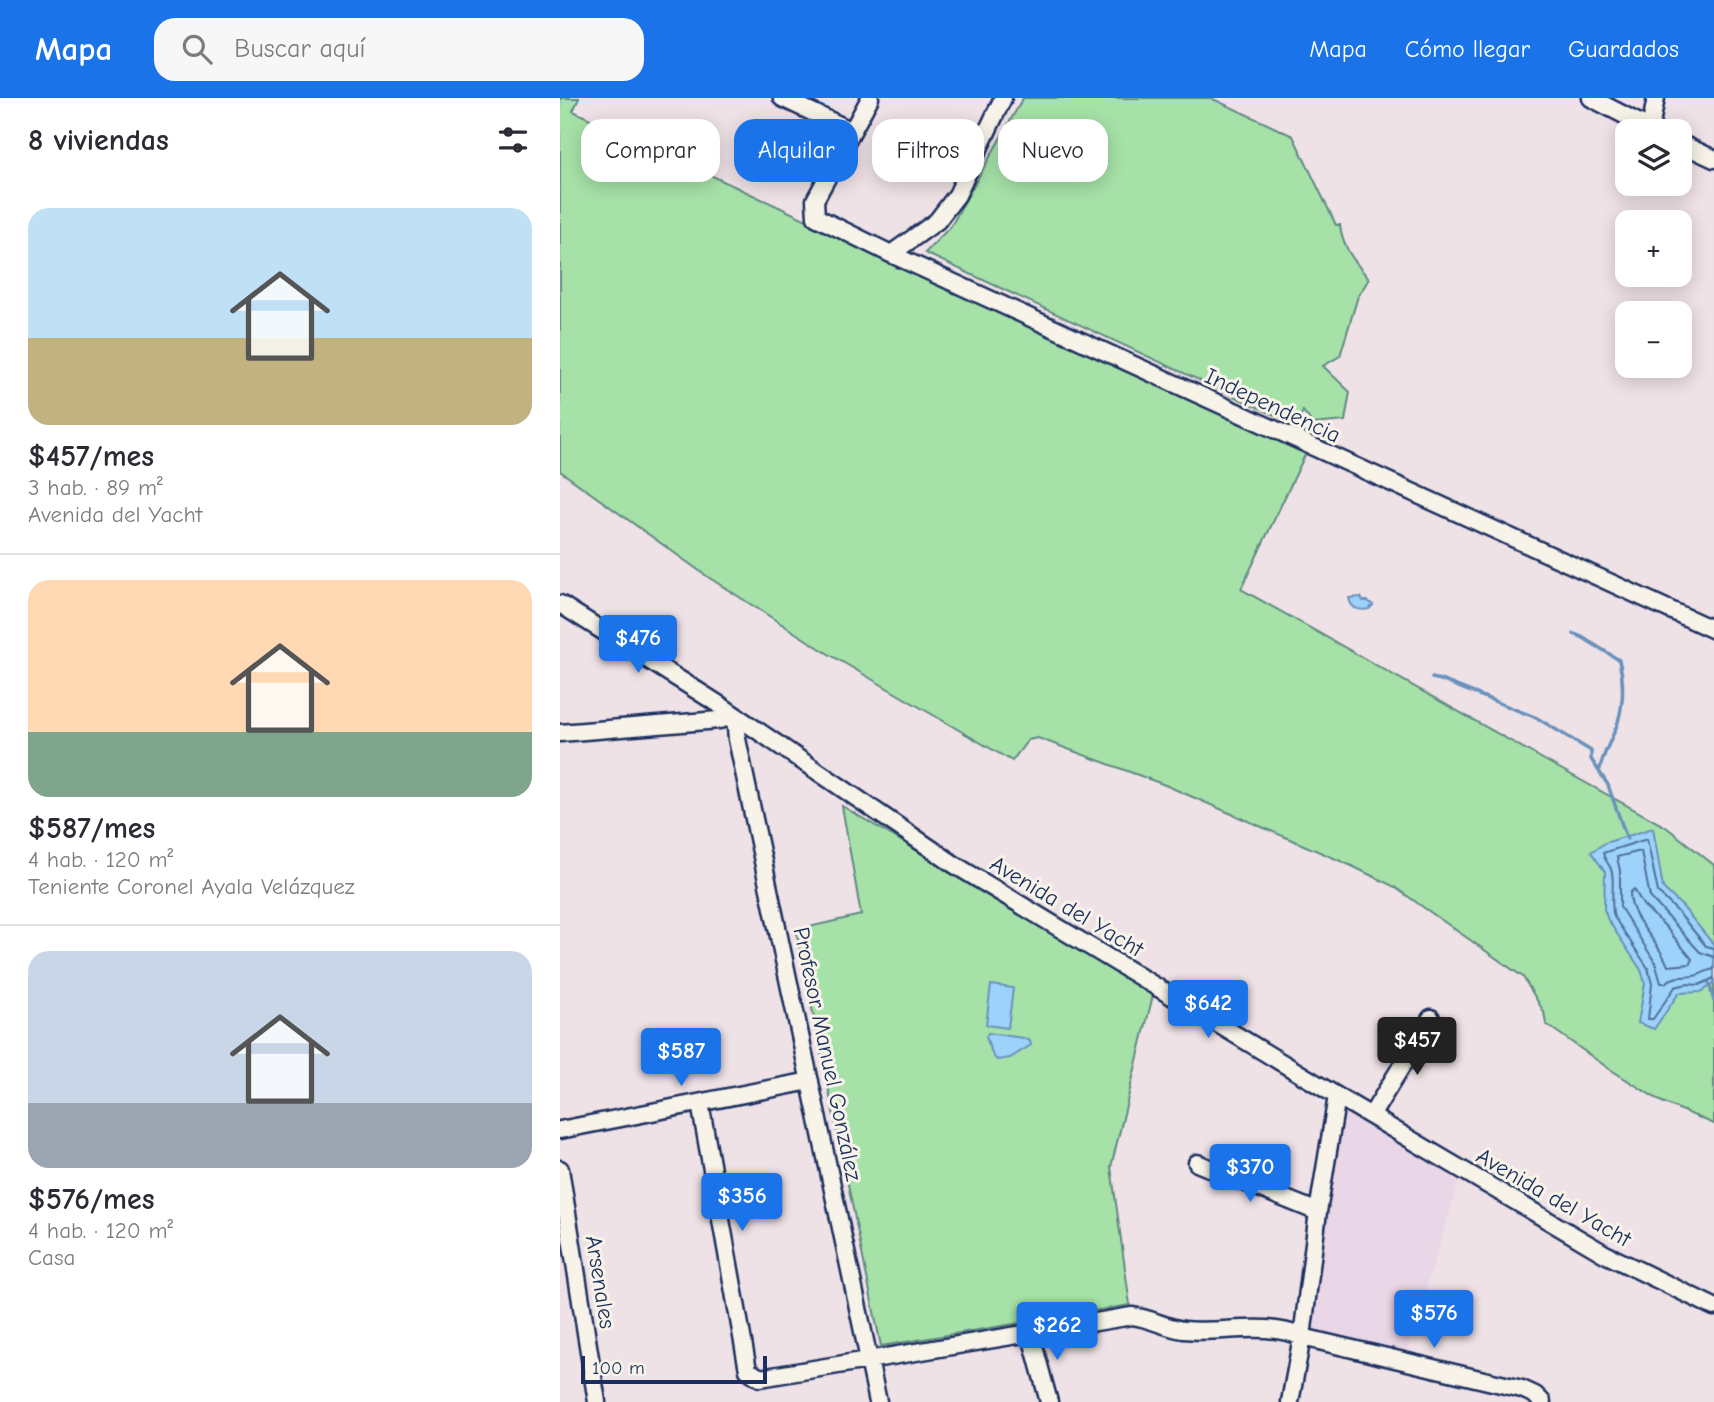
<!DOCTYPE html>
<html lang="es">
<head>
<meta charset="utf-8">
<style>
	body { margin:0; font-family:"Comic Neue",sans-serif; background:#f7f7f7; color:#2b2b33; height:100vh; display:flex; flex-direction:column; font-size:26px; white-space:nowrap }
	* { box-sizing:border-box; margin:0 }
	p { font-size:23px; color:#7c7c81 }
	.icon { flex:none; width:38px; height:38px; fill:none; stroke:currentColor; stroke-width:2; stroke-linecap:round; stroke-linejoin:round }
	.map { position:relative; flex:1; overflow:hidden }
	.side { display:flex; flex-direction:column; background:#fff; width:560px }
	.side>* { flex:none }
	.banner { position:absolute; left:21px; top:21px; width:665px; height:63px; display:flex; gap:14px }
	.controls { position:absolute; left:1055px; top:21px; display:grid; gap:14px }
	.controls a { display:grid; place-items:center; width:77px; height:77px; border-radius:14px; background:#fff; box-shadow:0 4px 18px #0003; font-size:35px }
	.scale { position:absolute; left:21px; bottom:18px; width:186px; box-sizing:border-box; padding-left:7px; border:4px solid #1b2f5e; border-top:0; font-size:19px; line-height:24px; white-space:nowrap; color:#1b2f5e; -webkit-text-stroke:5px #f7f3e8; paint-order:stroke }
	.price { position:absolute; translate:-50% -60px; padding:0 16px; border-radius:7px; background:#1a73e8; color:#fff; font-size:23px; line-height:46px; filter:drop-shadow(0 2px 4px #0008) }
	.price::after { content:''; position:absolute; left:50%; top:42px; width:21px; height:16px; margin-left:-10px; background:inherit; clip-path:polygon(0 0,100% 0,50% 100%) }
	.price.selected { background:#222; color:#fff }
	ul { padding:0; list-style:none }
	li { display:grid; align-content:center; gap:14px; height:371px; padding:0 28px }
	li+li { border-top:2px solid #e1e1e2 }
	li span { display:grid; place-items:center; height:217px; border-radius:21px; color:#555 }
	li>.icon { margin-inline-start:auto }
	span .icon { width:126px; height:126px; fill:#fffc; stroke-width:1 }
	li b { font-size:30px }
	h2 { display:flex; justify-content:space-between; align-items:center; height:84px; padding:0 28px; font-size:30px }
	.pill { padding:0 24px; border-radius:21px; background:#fff; box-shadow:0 4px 18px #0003; font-size:24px; line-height:63px }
	.pill.selected { background:#1a73e8; color:#fff }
	header { display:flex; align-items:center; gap:42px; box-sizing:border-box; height:98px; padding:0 35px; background:#1a73e8; color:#fff }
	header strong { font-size:33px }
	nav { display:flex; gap:38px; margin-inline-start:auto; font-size:24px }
	.search { width:490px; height:63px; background:#f7f7f7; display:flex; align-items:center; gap:18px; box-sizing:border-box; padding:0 24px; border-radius:21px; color:#7c7c81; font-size:26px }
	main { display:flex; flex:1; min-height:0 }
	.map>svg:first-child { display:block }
	.built { fill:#e9d6e6 }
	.green { fill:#a6e2a8; stroke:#608883; stroke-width:2 }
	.water { fill:#9dd2fb; stroke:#6991bc; stroke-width:2 }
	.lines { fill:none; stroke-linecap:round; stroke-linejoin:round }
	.shore { stroke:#4f709d; stroke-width:2 }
	.stream { stroke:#6991bc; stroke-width:3.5 }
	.minor-casing { stroke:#1b2f5e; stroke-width:21 }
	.minor { stroke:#f7f3e8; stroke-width:16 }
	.labels { text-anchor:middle; stroke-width:6; stroke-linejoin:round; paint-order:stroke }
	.street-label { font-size:23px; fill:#1b2f5e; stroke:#f7f3e8 }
</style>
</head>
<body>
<header>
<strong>Mapa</strong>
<div class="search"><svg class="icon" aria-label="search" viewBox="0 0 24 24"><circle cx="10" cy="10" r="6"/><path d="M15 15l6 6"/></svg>Buscar aquí</div>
<nav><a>Mapa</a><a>Cómo llegar</a><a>Guardados</a></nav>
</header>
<main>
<section class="side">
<h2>8 viviendas<svg class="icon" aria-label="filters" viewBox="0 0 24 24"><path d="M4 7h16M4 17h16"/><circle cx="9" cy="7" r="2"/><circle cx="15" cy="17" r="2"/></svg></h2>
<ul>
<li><span style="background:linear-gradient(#bfe0f5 60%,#c2b280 0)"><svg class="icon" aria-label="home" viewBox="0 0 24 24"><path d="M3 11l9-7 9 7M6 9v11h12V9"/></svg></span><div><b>$457/mes</b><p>3 hab. · 89 m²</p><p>Avenida del Yacht</p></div></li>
<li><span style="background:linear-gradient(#ffd9b3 70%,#7fa58c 0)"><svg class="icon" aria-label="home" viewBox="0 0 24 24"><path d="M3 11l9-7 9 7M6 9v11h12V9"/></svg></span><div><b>$587/mes</b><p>4 hab. · 120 m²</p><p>Teniente Coronel Ayala Velázquez</p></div></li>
<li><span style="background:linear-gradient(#c9d6e8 70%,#9aa5b1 0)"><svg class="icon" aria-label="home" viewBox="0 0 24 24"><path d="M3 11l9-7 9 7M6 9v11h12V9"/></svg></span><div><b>$576/mes</b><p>4 hab. · 120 m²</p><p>Casa</p></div></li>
</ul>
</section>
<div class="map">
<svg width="1154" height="1304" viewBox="0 0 1154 1304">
	<rect width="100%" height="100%" fill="#efe2e7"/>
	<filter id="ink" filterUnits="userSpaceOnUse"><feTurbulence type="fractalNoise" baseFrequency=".0143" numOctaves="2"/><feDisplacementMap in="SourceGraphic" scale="14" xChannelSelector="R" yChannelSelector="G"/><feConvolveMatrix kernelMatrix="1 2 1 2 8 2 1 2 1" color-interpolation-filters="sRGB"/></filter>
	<g filter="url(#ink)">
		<path class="built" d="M783,1015H790L899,1084L845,1258L752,1238L747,1230L779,1017Z"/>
		<path class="green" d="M0,0H19L13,13L746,355L681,491L988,664L1106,729L1154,767V1026L1102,1004L1048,970L986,926L984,914L963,879L833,788L792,768L605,687L478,640L468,642L452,663L267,555L148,479L0,373Z
			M463,0H651L733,38L776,127H780C782,149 795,164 809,181L798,198L780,258L763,268L790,294L785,323L753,326L743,313L736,327L365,155L391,128Z
			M282,708L594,893L551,1069L570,1207L321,1248L236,832L301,817Z"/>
		<path class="water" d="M801,499L803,503H808L813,507L809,511C799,513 791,511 789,500Z
			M1093,730L1103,790L1123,809L1154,847V885L1141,894L1119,895L1094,931L1078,925L1085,885L1081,872L1048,822L1044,811L1045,774L1031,754L1045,745Z
			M431,887L453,890L448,930L426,927Z
			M428,935L463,940L470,943L471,947L450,960L437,962L433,958L426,939Z"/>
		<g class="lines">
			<path class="shore" d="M1074,791L1083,807L1104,827L1132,861L1131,866L1108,868C1099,842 1070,823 1070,795Z
				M1154,850L1146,848L1118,814L1098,794L1087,741L1043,755C1044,762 1048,764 1051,771C1056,785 1049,803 1054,819L1088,870L1092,886L1088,921H1093L1115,889L1127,886L1139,887L1154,880
				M1154,859L1140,854L1090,799L1081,753L1057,759L1060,773V809L1095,864L1101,885H1105C1118,875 1125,881 1138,877C1144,875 1147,872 1154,871"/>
			<path class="stream" d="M1014,536L1022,539L1059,562C1064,583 1064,603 1058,624C1053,640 1043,654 1040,671
				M872,580L881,582L977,620L1031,653V661L1048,687L1067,741
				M1149,885L1154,903"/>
			<g class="minor-casing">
				<path id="minor" d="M222,0L292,33
					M310,0L255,102L256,119L331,156L1154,532
					M1031,0L1095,33
					M1090,31L1096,0
					M1120,45L1154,61
					M331,156L377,123L397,97L443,0
					M0,506L163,609L395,767L777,998L1045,1156L1154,1209
					M175,618L177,641L318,1304
					M0,635L159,622L175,618
					M140,1005L188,1272L200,1280L572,1218C591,1220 606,1230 624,1232C662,1236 706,1223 742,1239L962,1291L975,1297L982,1304
					M811,1018L871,920
					M0,1032L250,983
					M637,1065L758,1114
					M0,1071L37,1304
					M470,1234L489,1304
					M730,1304L742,1239L758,1114L777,998"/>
			</g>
			<use href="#minor" class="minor"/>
		</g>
	</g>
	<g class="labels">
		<g class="street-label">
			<text transform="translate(713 307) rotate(25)" y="8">Independencia</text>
			<text transform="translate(507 808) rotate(31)" y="8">Avenida del Yacht</text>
			<text transform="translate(268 956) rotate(78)" y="8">Profesor Manuel González</text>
			<text transform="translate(994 1099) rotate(30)" y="8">Avenida del Yacht</text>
			<text transform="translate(41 1184) rotate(81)" y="8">Arsenales</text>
		</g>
	</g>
</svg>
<div class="controls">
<a><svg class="icon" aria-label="layers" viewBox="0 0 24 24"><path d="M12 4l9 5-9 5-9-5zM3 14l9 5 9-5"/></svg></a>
<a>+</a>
<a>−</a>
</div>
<div class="scale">100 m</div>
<b class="price" style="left:78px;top:577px">$476</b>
<b class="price" style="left:648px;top:942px">$642</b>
<b class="price selected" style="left:857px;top:979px">$457</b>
<b class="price" style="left:121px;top:990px">$587</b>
<b class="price" style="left:690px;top:1106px">$370</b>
<b class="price" style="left:182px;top:1135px">$356</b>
<b class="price" style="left:874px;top:1252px">$576</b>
<b class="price" style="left:497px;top:1264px">$262</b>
<div class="banner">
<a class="pill">Comprar</a>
<a class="pill selected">Alquilar</a>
<a class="pill">Filtros</a>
<a class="pill">Nuevo</a>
</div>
</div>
</main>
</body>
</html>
